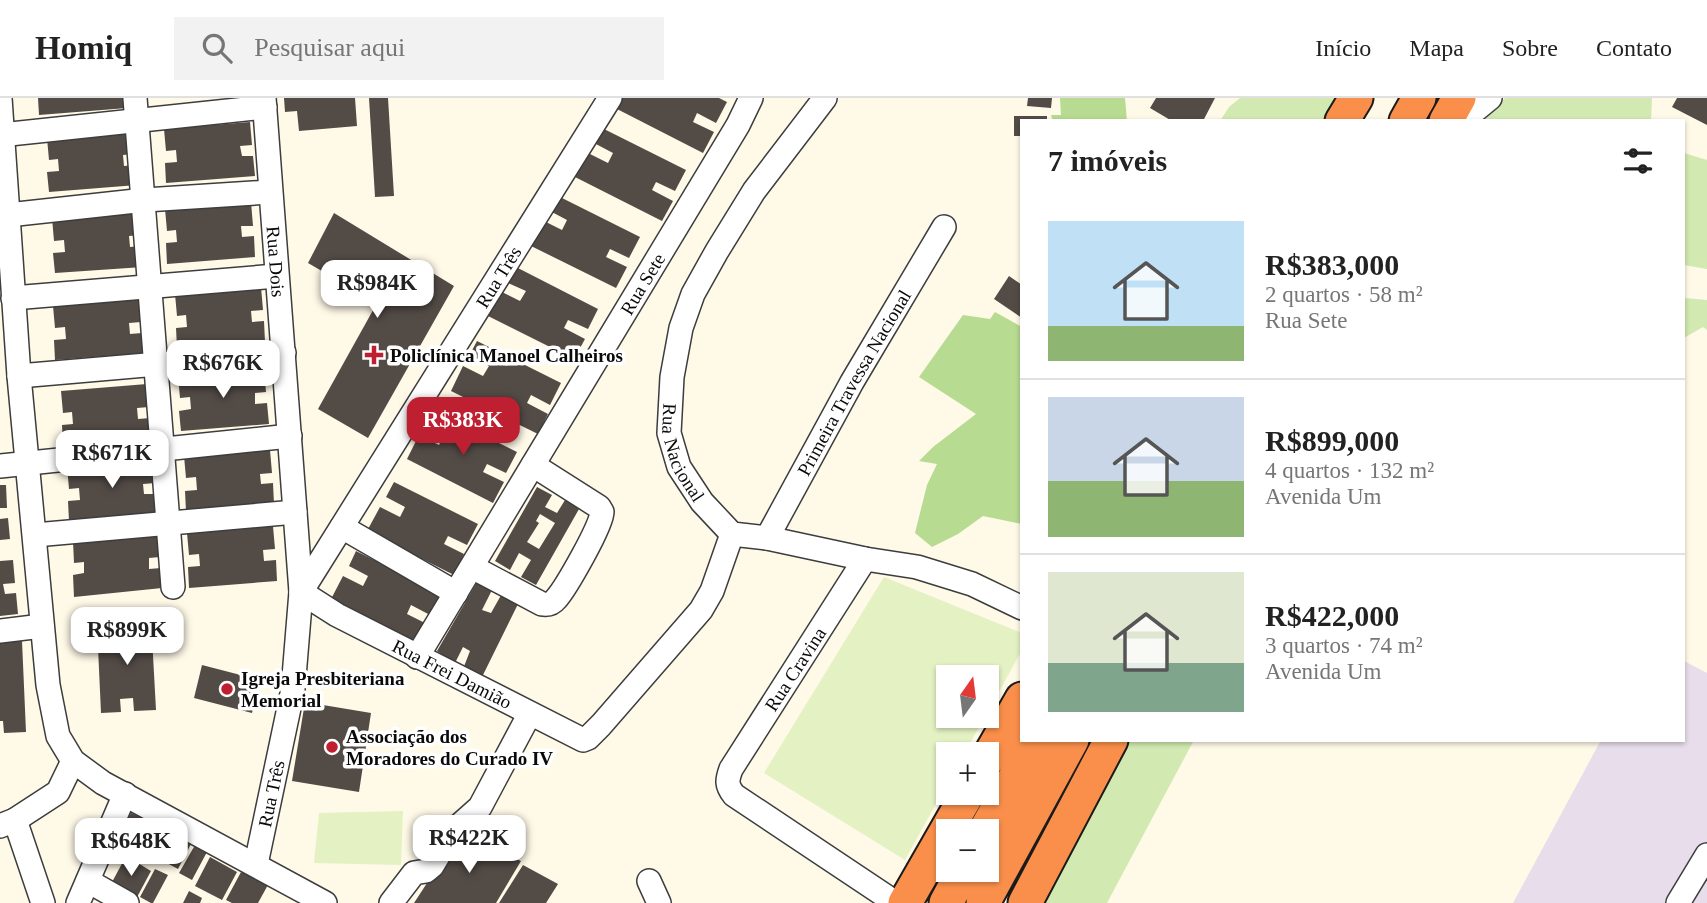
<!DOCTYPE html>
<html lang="pt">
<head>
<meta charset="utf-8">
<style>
	body { margin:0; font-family:"Times New Roman",serif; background:#f2f2f2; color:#222; height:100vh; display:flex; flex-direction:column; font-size:26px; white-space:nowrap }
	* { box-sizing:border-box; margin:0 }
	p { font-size:23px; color:#767676 }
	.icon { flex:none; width:38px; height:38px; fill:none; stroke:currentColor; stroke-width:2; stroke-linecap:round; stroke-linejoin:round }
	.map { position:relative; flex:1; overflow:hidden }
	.sheet { position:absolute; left:1020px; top:21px; width:665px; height:623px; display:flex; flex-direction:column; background:#fff; border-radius:0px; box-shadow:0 2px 5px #0004 }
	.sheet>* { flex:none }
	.needle { width:46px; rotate:14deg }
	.buttons { position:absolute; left:936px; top:567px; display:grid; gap:14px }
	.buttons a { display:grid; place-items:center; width:63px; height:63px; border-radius:0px; background:#fff; box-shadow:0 2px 5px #0004; font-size:35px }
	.price { position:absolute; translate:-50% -60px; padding:0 16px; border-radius:14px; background:#fff; color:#222; font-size:23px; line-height:46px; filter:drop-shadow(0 2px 4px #0008) }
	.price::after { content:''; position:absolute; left:50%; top:42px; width:21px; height:16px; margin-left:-10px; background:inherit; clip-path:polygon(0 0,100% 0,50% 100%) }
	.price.current { background:#be1f31; color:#fff }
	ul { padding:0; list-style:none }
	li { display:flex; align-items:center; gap:21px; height:175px; padding:0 28px }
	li+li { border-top:2px solid #e0e0e0 }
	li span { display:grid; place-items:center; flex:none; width:196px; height:140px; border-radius:0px; color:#555 }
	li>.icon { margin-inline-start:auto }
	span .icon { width:84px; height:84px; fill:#fffc; stroke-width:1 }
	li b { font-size:30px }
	h2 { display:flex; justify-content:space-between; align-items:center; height:84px; padding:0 28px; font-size:30px }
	header { display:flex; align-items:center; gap:42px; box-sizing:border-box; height:98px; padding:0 35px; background:#fff; border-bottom:2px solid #e0e0e0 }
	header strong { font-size:33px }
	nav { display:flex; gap:38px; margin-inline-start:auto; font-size:24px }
	.search { width:490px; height:63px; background:#f2f2f2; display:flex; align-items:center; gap:18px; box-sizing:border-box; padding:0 24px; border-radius:0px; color:#767676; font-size:26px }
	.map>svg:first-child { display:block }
	.industrial { fill:#e8ddea }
	.green { fill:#d2eab1 }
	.forest { fill:#b7db90 }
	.pitch { fill:#e4f1c3 }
	.building { fill:#534b46; fill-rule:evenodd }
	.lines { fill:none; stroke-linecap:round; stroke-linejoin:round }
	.minor-casing { stroke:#3d3d3d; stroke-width:26 }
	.highway-casing { stroke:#1b1b1b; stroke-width:37 }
	.minor { stroke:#fff; stroke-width:23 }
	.highway { stroke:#fa8f4b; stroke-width:33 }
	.poi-dot { fill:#be1f31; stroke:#fff; stroke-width:2.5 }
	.labels { text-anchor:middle; stroke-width:7; stroke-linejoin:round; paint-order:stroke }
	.street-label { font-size:19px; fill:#0a0a0a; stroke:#fff }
	.poi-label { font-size:19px; font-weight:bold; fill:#0a0a0a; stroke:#fff; text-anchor:start }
</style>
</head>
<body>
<header>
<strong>Homiq</strong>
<div class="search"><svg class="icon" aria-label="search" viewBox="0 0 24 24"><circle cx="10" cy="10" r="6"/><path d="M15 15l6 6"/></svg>Pesquisar aqui</div>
<nav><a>Início</a><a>Mapa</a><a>Sobre</a><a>Contato</a></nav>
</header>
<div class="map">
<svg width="1707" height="805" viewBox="0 0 1707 805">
	<rect width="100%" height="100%" fill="#fff9e8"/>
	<path class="industrial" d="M1684,563L1707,575V805H1513L1601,642H1684Z"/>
	<path class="green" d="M1240,0H1343L1330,23H1220L1229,9Z
		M1505,0H1652L1651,23H1482Z
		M1684,55L1707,62V171L1684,167Z
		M1684,200L1707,202V232L1703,229L1684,240Z
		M1128,642H1194L1107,805H1041Z"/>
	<path class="forest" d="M1060,0H1125L1127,23H1053L1051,17H1061Z
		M995,214L1022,229V426L983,418L958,436L932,449L915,435L927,387L937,366L919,363L933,349L976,316L919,279L963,217L990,221Z"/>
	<path class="pitch" d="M884,479L1022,535V552L987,615V579H948V618H985L964,656H948V684L905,762L764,675Z
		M403,713L401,767L314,765L319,715Z"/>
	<path class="building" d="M38,0H126L127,10L39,17Z
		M284,0H355L357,28L299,33L297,13L285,14Z
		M369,0H388L394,98L375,99Z
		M622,0H719L727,4L716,25L697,15L693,24L714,34L703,55L617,11Z
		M1028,0H1052L1051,10L1027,8Z
		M1156,0H1215L1203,23H1172L1150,10Z
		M1677,0H1707V27L1672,9Z
		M1014,18H1047V23H1022V38H1014Z
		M250,24L252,47L240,48L242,58H253L255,78L166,85L165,65L177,64L176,52L166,53L164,31Z
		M602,30L686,72L675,93L656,84L652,92L673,103L662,123L575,79L588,55L608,65L613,55L594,45Z
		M133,33L134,56L123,57L124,68L135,67L137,87L49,94L47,74L59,73L58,61L49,62L47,40Z
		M556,97L640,139L629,160L610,151L606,159L627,169L616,190L529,147L542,122L562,132L567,122L548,112Z
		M251,104L253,128H241L242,139L254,138L255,159L167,166L166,145L177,144L176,132L167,133L165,111Z
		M138,114L141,137L129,138L130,149L141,148L143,169L55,175L53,155L65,154L64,142L54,143L52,120Z
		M334,115L454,188L368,340L318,311L377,205L308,165Z
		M514,168L598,211L588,231L568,222L564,230L585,241L574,261L488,218L500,193L520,203L526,193L506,184Z
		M1009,178L1022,187V220L994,201Z
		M261,189L263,212L251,213L252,224L264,223L265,244L177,250L176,230L187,229L186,217L177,218L175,196Z
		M139,201L141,224L129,225L130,236L142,235L144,255L55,262L54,242L66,241L65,229L55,230L53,208Z
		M477,243L561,285L550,307L531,297L527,305L548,316L538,336L451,293L463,268L483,278L489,268L469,258Z
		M264,271L266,294L255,295V306L267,305L269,326L181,333L179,313L191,311L190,299L180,300L178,278Z
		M147,286L149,309L137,310L138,321L150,320L151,341L63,348L62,327L73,326L72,314L63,315L61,293Z
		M433,312L517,354L506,375L487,366L483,374L504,384L493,405L407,361L419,337L439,347L444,337L425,327Z
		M270,352L272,375L260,376L261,386L273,385L274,406L186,413L185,393L197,392L196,379L186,380L184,358Z
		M153,362L155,385L143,386L144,396H156L157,416L69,423L68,403L80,402L79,390L69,391L67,368Z
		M394,384L478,426L467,447L448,438L444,446L464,456L454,477L367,433L380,409L400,419L405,409L386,399Z
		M0,387H6L7,410H0Z
		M537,389L552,397L545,409L557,415L565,402L579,411L536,487L521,479L531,462L519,455L510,472L495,463ZM540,416L555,425L539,451L527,444L539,425L536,423Z
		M8,420L10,441L0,442V421Z
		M273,428L275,451L263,452L264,463L276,462L277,483L189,490L188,469L200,468L199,456L189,457L187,435Z
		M159,436L160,459L149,460V471L161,470L162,490L74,499L73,477L84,475V464L74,465L73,443Z
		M356,453L441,496L430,517L411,507L407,516L427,526L417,547L330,503L343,478L363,488L368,478L349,468Z
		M13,462L15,485L3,486L5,496L16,495L18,516L0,518V463Z
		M477,484L492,492L482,512L491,515L504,492L519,504L482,579L463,571L470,553L463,549L455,565L437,553Z
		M151,521L156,612L134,613L133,600L120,601L121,614L101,615L97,528H115L116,543L128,542L127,522Z
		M22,543L26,634L4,635L3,623H0V544Z
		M202,567L260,582L252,615L194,600Z
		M305,604L371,615L359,694L292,683Z
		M131,715L144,721L129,750L116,743Z
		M180,735L193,742L178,771L165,764Z
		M459,736L521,763L496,805H414Z
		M195,747L207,754L192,782L179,775Z
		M126,758L151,773L136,801L111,786Z
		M210,759L237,774L222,802L195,788Z
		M523,767L558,786L546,805H499Z
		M155,771L168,777L153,805H151L140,799Z
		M241,774L269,785L258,805H232L226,802Z
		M189,793L202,800L200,805H183Z"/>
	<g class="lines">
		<g class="minor-casing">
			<g id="minor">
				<path d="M0,0L19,278L48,587L58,638L73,663L103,685L325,805"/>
				<path d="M135,0L173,489"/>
				<path id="s1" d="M264,0L301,494"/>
				<path id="s2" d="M825,0L754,93L717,153L693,196L681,230L672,279L669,335L679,369L702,404L732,436L767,440L865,461L917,469L972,486L1022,510"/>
				<path d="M1462,23L1490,0"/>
				<path d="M0,37L265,9"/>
				<path d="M8,117L145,102L270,94"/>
				<path d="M13,200L276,178"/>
				<path d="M19,278L284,255"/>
				<path d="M0,368L290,338"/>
				<path d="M342,429L456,495"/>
				<path d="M35,437L295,414"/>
				<path id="s3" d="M767,440L852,284L944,129"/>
				<path d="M865,461L731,671C727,682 726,687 734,697L896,805"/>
				<path d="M472,469L542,506C548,507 552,506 556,501C566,490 603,425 602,414L599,409L533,367"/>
				<path id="s4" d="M301,494L337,517L583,642L588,640L601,627L701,512L712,493L732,436"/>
				<path d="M0,533L42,528"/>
				<path id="s5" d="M417,559L738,27L751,0"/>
				<path d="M15,722L43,805"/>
				<path d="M0,728L15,722L58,694L73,663"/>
				<path id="s6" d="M256,766L293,591L301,494L610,0"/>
				<path d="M88,783L127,805"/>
				<path d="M649,783L659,805"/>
				<path d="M78,805L125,696"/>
				<path d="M391,805L414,775L426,773L432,768L453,733L480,709L529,617"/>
				<path d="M1678,805L1707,757"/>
			</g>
		</g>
		<g class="highway-casing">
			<path id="highway" d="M1342,23L1356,0
				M1406,23L1419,0
				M1446,23L1459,0
				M987,662L1022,601
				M985,733L1036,642
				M905,805L968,695
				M946,805L964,772
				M983,805L1072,642
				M1025,805L1111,642"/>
		</g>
		<use href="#minor" class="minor"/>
		<use href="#highway" class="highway"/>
	</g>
	<g class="poi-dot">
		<path d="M370.5 246.5h7v7h7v7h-7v7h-7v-7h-7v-7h7z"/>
		<circle cx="227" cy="591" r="7"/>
		<circle cx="332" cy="649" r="7"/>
	</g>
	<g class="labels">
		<g class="street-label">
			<text dy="7" stroke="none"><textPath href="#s1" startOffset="164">Rua Dois</textPath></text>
			<text dy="7" stroke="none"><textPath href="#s6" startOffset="648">Rua Três</textPath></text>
			<text dy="7" stroke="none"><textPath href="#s5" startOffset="436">Rua Sete</textPath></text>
			<text dy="7" stroke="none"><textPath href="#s3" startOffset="178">Primeira Travessa Nacional</textPath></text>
			<text dy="7" stroke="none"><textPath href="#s2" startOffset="401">Rua Nacional</textPath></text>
			<text transform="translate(795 571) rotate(-57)" y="7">Rua Cravina</text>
			<text dy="7" stroke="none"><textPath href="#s4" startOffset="172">Rua Frei Damião</textPath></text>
			<text dy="7" stroke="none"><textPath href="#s6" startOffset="72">Rua Três</textPath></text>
		</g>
		<g class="poi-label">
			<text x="390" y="264">Policlínica Manoel Calheiros</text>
			<text x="241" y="587">Igreja Presbiteriana<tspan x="241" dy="22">Memorial</tspan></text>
			<text x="346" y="645">Associação dos<tspan x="346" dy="22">Moradores do Curado IV</tspan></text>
		</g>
	</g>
</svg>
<div class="buttons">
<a><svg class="needle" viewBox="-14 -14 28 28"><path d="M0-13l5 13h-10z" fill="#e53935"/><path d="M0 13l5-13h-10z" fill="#767676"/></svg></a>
<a>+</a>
<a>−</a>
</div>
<b class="price" style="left:377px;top:222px">R$984K</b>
<b class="price" style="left:223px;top:302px">R$676K</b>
<b class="price current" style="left:463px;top:359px">R$383K</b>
<b class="price" style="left:112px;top:392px">R$671K</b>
<b class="price" style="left:127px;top:569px">R$899K</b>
<b class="price" style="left:469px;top:777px">R$422K</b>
<b class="price" style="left:131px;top:780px">R$648K</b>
<section class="sheet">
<h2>7 imóveis<svg class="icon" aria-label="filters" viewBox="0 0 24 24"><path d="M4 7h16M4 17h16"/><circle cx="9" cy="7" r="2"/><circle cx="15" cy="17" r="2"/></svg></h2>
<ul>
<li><span style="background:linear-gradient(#bfe0f5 75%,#8fb573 0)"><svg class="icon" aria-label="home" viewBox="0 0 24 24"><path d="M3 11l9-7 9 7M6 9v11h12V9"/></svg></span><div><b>R$383,000</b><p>2 quartos · 58 m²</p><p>Rua Sete</p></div></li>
<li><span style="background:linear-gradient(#c9d6e8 60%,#8fb573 0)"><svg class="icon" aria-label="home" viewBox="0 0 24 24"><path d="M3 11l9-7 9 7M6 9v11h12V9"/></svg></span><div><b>R$899,000</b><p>4 quartos · 132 m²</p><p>Avenida Um</p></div></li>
<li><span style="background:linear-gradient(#dfe7d0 65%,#7fa58c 0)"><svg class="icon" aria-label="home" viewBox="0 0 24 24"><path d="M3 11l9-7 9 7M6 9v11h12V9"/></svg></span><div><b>R$422,000</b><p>3 quartos · 74 m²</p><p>Avenida Um</p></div></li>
</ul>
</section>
</div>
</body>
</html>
